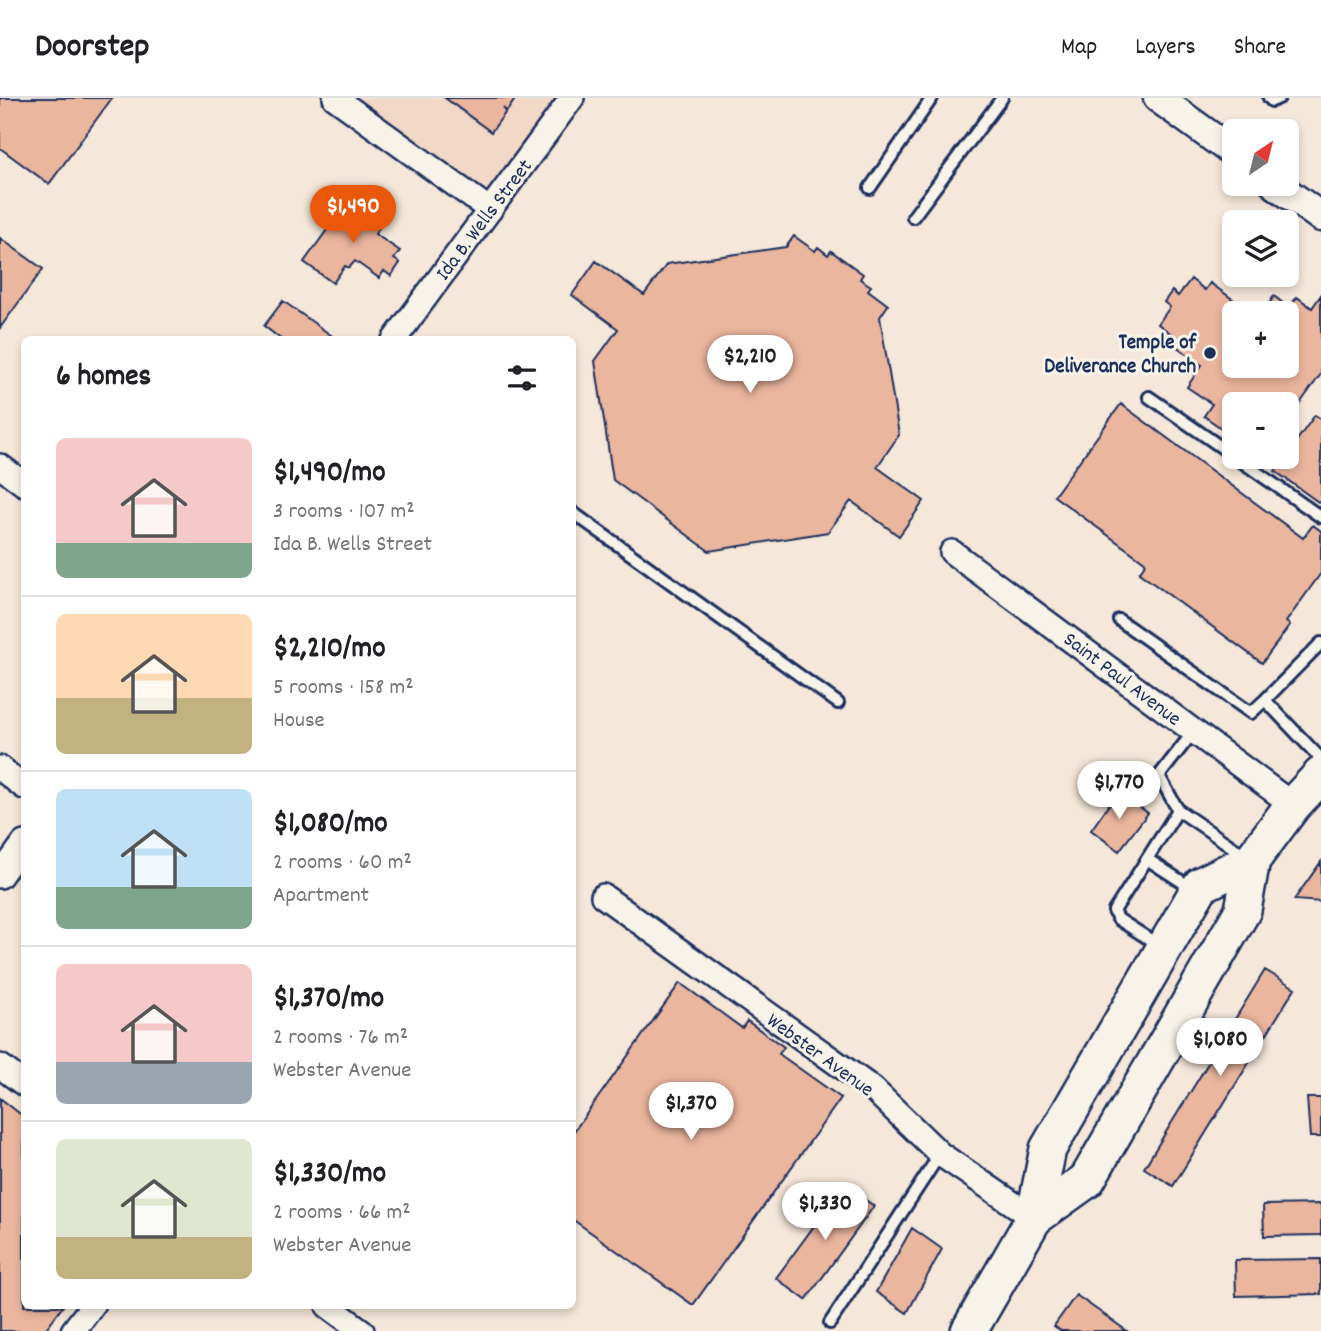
<!DOCTYPE html>
<html lang="en">
<head>
<meta charset="utf-8">
<style>
	body { margin:0; font-family:Dekko,sans-serif; background:#f2f2f2; color:#202124; height:100vh; display:flex; flex-direction:column; font-size:26px; white-space:nowrap }
	* { box-sizing:border-box; margin:0 }
	p { font-size:23px; color:#757577 }
	.icon { flex:none; width:38px; height:38px; fill:none; stroke:currentColor; stroke-width:2; stroke-linecap:round; stroke-linejoin:round }
	.map { position:relative; flex:1; overflow:hidden }
	.details { position:absolute; left:21px; top:238px; width:555px; height:973px; display:flex; flex-direction:column; background:#fff; border-radius:10px; box-shadow:0 4px 10px #0003 }
	.details>* { flex:none }
	.needle { width:46px; rotate:35deg }
	.fabs { position:absolute; left:1222px; top:21px; display:grid; gap:14px }
	.fabs a { display:grid; place-items:center; width:77px; height:77px; border-radius:10px; background:#fff; box-shadow:0 4px 10px #0003; font-size:35px }
	.price { position:absolute; translate:-50% -60px; padding:0 16px; border-radius:24px; background:#fff; color:#222; font-size:23px; line-height:46px; filter:drop-shadow(0 2px 4px #0008) }
	.price::after { content:''; position:absolute; left:50%; top:42px; width:21px; height:16px; margin-left:-10px; background:inherit; clip-path:polygon(0 0,100% 0,50% 100%) }
	.price.active { background:#ea580c; color:#fff }
	ul { padding:0; list-style:none }
	li { display:flex; align-items:center; gap:21px; height:175px; padding:0 35px }
	li+li { border-top:2px solid #e0e0e0 }
	li span { display:grid; place-items:center; flex:none; width:196px; height:140px; border-radius:10px; color:#555 }
	li>.icon { margin-inline-start:auto }
	span .icon { width:84px; height:84px; fill:#fffc; stroke-width:1 }
	li b { font-size:30px }
	h2 { display:flex; justify-content:space-between; align-items:center; height:84px; padding:0 35px; font-size:30px }
	header { display:flex; align-items:center; gap:42px; box-sizing:border-box; height:98px; padding:0 35px; background:#fff; border-bottom:2px solid #e0e0e0 }
	header strong { font-size:33px }
	nav { display:flex; gap:38px; margin-inline-start:auto; font-size:24px }
	.map>svg:first-child { display:block }
	.built { fill:#f2d8c7 }
	.building { fill:#ebb69e; stroke:#1b2f5e; stroke-width:2 }
	.lines { fill:none; stroke-linecap:round; stroke-linejoin:round }
	.service-casing { stroke:#1b2f5e; stroke-width:16 }
	.minor-casing { stroke:#1b2f5e; stroke-width:28 }
	.tertiary-casing { stroke:#1b2f5e; stroke-width:33 }
	.primary-casing { stroke:#1b2f5e; stroke-width:40 }
	.service { stroke:#f7f3e8; stroke-width:10 }
	.minor { stroke:#f7f3e8; stroke-width:23 }
	.tertiary { stroke:#f7f3e8; stroke-width:28 }
	.primary { stroke:#f7f3e8; stroke-width:35 }
	.poi-dot { fill:#1b2f5e; stroke:#f7f3e8; stroke-width:2.5 }
	.labels { text-anchor:middle; stroke-width:6; stroke-linejoin:round; paint-order:stroke }
	.street-label { font-size:21px; fill:#1b2f5e; stroke:#f7f3e8 }
	.poi-label { font-size:21px; font-weight:bold; fill:#1b2f5e; stroke:#f7f3e8; text-anchor:end }
</style>
</head>
<body>
<header>
<strong>Doorstep</strong>
<nav><a>Map</a><a>Layers</a><a>Share</a></nav>
</header>
<div class="map">
<svg width="1321" height="1233" viewBox="0 0 1321 1233">
	<rect width="100%" height="100%" fill="#f5e7d9"/>
	<filter id="ink" filterUnits="userSpaceOnUse"><feTurbulence type="fractalNoise" baseFrequency=".0143" numOctaves="2"/><feDisplacementMap in="SourceGraphic" scale="14" xChannelSelector="R" yChannelSelector="G"/><feConvolveMatrix kernelMatrix="1 2 1 2 8 2 1 2 1" color-interpolation-filters="sRGB"/></filter>
	<g filter="url(#ink)">
		<path class="built" d="M355,0H558L489,97Z"/>
		<path class="building" d="M0,0H112L49,86L0,50Z
			M445,0H516L507,13L504,11L505,15L491,34Z
			M350,100L380,121L378,125L381,127L375,136L400,153L394,161L400,165L391,178L384,173L379,180L355,163L349,170L345,168L333,185L304,164Z
			M794,138L815,153L818,149L828,157L831,153L863,176L860,181L871,188L868,192L888,207L880,219L899,337L877,369L924,403L899,438L851,403L828,434L709,453L613,382L595,263L618,231L572,197L596,163L644,197L667,166L786,149Z
			M0,140L43,171L0,230Z
			M1191,181L1205,192L1210,185L1252,215H1234V268H1286V215H1276L1267,209L1274,198L1289,210L1297,199L1312,210L1321,197V276L1286,325V306H1234V339L1204,318L1212,306L1187,289L1202,267L1169,243L1173,237L1158,226L1170,209L1164,204L1172,193L1178,198Z
			M283,203L335,240L334,242H282L264,228Z
			M1121,306L1303,440L1313,427L1321,433V475L1286,524L1290,527L1262,565L1139,475L1146,465L1054,398Z
			M1315,317L1321,321V406L1275,373L1286,359V339L1295,345Z
			M1118,694L1148,715L1119,753L1091,732Z
			M1321,764V804L1294,802Z
			M1265,872L1295,890L1173,1088L1144,1070Z
			M680,885L742,930L747,923L784,949L779,956L841,1000L693,1207L572,1121V1036Z
			M0,1000L24,1019V1208H63L44,1233H0Z
			M1307,1000H1321V1039H1310Z
			M844,1087L874,1108L806,1202L776,1180Z
			M1321,1106V1137L1264,1138L1263,1107Z
			M912,1130L942,1151L907,1215L876,1194Z
			M1321,1161V1196L1236,1198L1235,1162Z
			M1076,1197L1127,1233H1061L1054,1228Z"/>
		<g class="lines">
			<g class="service-casing">
				<path id="service" d="M1269,0L1272,3L1279,0
					M870,90L932,0
					M913,119L1002,0
					M1149,299L1234,358
					M1235,359L1321,419
					M572,414L838,605
					M1119,522L1251,615L1265,602
					M1321,545L1265,602L1321,661
					M1194,633L1159,678L1178,712L1247,759
					M1178,712L1147,761L1193,791
					M1147,761L1114,813L1118,821L1160,848
					M830,1225L940,1056"/>
			</g>
			<g class="minor-casing">
				<path id="minor" d="M335,0L490,112
					M394,242L572,0
					M0,368L24,386
					M952,454L1293,707
					M0,670L24,689
					M0,778L24,745
					M603,798L873,991L940,1056L1034,1120
					M0,968L24,986
					M328,1208L362,1233
					M73,1233L92,1208"/>
			</g>
			<g class="tertiary-casing">
				<path id="tertiary" d="M1158,0L1234,55
					M1275,86L1321,119"/>
			</g>
			<g class="primary-casing">
				<path id="primary" d="M1034,1120L1087,1082L1243,812L1252,762
					M969,1233L1034,1120L1048,1051L1201,787L1252,762L1293,707L1321,677"/>
			</g>
			<use href="#service" class="service"/>
			<use href="#minor" class="minor"/>
			<use href="#tertiary" class="tertiary"/>
			<use href="#primary" class="primary"/>
		</g>
	</g>
	<circle class="poi-dot" cx="1210" cy="255" r="7"/>
	<g class="labels">
		<g class="street-label">
			<text transform="translate(483 121) rotate(-53)" y="7">Ida B. Wells Street</text>
			<text transform="translate(1123 580) rotate(37)" y="7">Saint Paul Avenue</text>
			<text transform="translate(821 956) rotate(36)" y="7">Webster Avenue</text>
		</g>
		<g class="poi-label">
			<text x="1196" y="250">Temple of<tspan x="1196" dy="24">Deliverance Church</tspan></text>
		</g>
	</g>
</svg>
<div class="fabs">
<a><svg class="needle" viewBox="-14 -14 28 28"><path d="M0-13l5 13h-10z" fill="#e53935"/><path d="M0 13l5-13h-10z" fill="#757577"/></svg></a>
<a><svg class="icon" aria-label="layers" viewBox="0 0 24 24"><path d="M12 4l9 5-9 5-9-5zM3 14l9 5 9-5"/></svg></a>
<a>+</a>
<a>−</a>
</div>
<b class="price active" style="left:353px;top:147px">$1,490</b>
<b class="price" style="left:750px;top:297px">$2,210</b>
<b class="price" style="left:1119px;top:723px">$1,770</b>
<b class="price" style="left:1220px;top:980px">$1,080</b>
<b class="price" style="left:691px;top:1044px">$1,370</b>
<b class="price" style="left:825px;top:1144px">$1,330</b>
<section class="details">
<h2>6 homes<svg class="icon" aria-label="filters" viewBox="0 0 24 24"><path d="M4 7h16M4 17h16"/><circle cx="9" cy="7" r="2"/><circle cx="15" cy="17" r="2"/></svg></h2>
<ul>
<li><span style="background:linear-gradient(#f6c9c9 75%,#7fa58c 0)"><svg class="icon" aria-label="home" viewBox="0 0 24 24"><path d="M3 11l9-7 9 7M6 9v11h12V9"/></svg></span><div><b>$1,490/mo</b><p>3 rooms · 107 m²</p><p>Ida B. Wells Street</p></div></li>
<li><span style="background:linear-gradient(#ffd9b3 60%,#c2b280 0)"><svg class="icon" aria-label="home" viewBox="0 0 24 24"><path d="M3 11l9-7 9 7M6 9v11h12V9"/></svg></span><div><b>$2,210/mo</b><p>5 rooms · 158 m²</p><p>House</p></div></li>
<li><span style="background:linear-gradient(#bfe0f5 70%,#7fa58c 0)"><svg class="icon" aria-label="home" viewBox="0 0 24 24"><path d="M3 11l9-7 9 7M6 9v11h12V9"/></svg></span><div><b>$1,080/mo</b><p>2 rooms · 60 m²</p><p>Apartment</p></div></li>
<li><span style="background:linear-gradient(#f6c9c9 70%,#9aa5b1 0)"><svg class="icon" aria-label="home" viewBox="0 0 24 24"><path d="M3 11l9-7 9 7M6 9v11h12V9"/></svg></span><div><b>$1,370/mo</b><p>2 rooms · 76 m²</p><p>Webster Avenue</p></div></li>
<li><span style="background:linear-gradient(#dfe7d0 70%,#c2b280 0)"><svg class="icon" aria-label="home" viewBox="0 0 24 24"><path d="M3 11l9-7 9 7M6 9v11h12V9"/></svg></span><div><b>$1,330/mo</b><p>2 rooms · 66 m²</p><p>Webster Avenue</p></div></li>
</ul>
</section>
</div>
</body>
</html>
